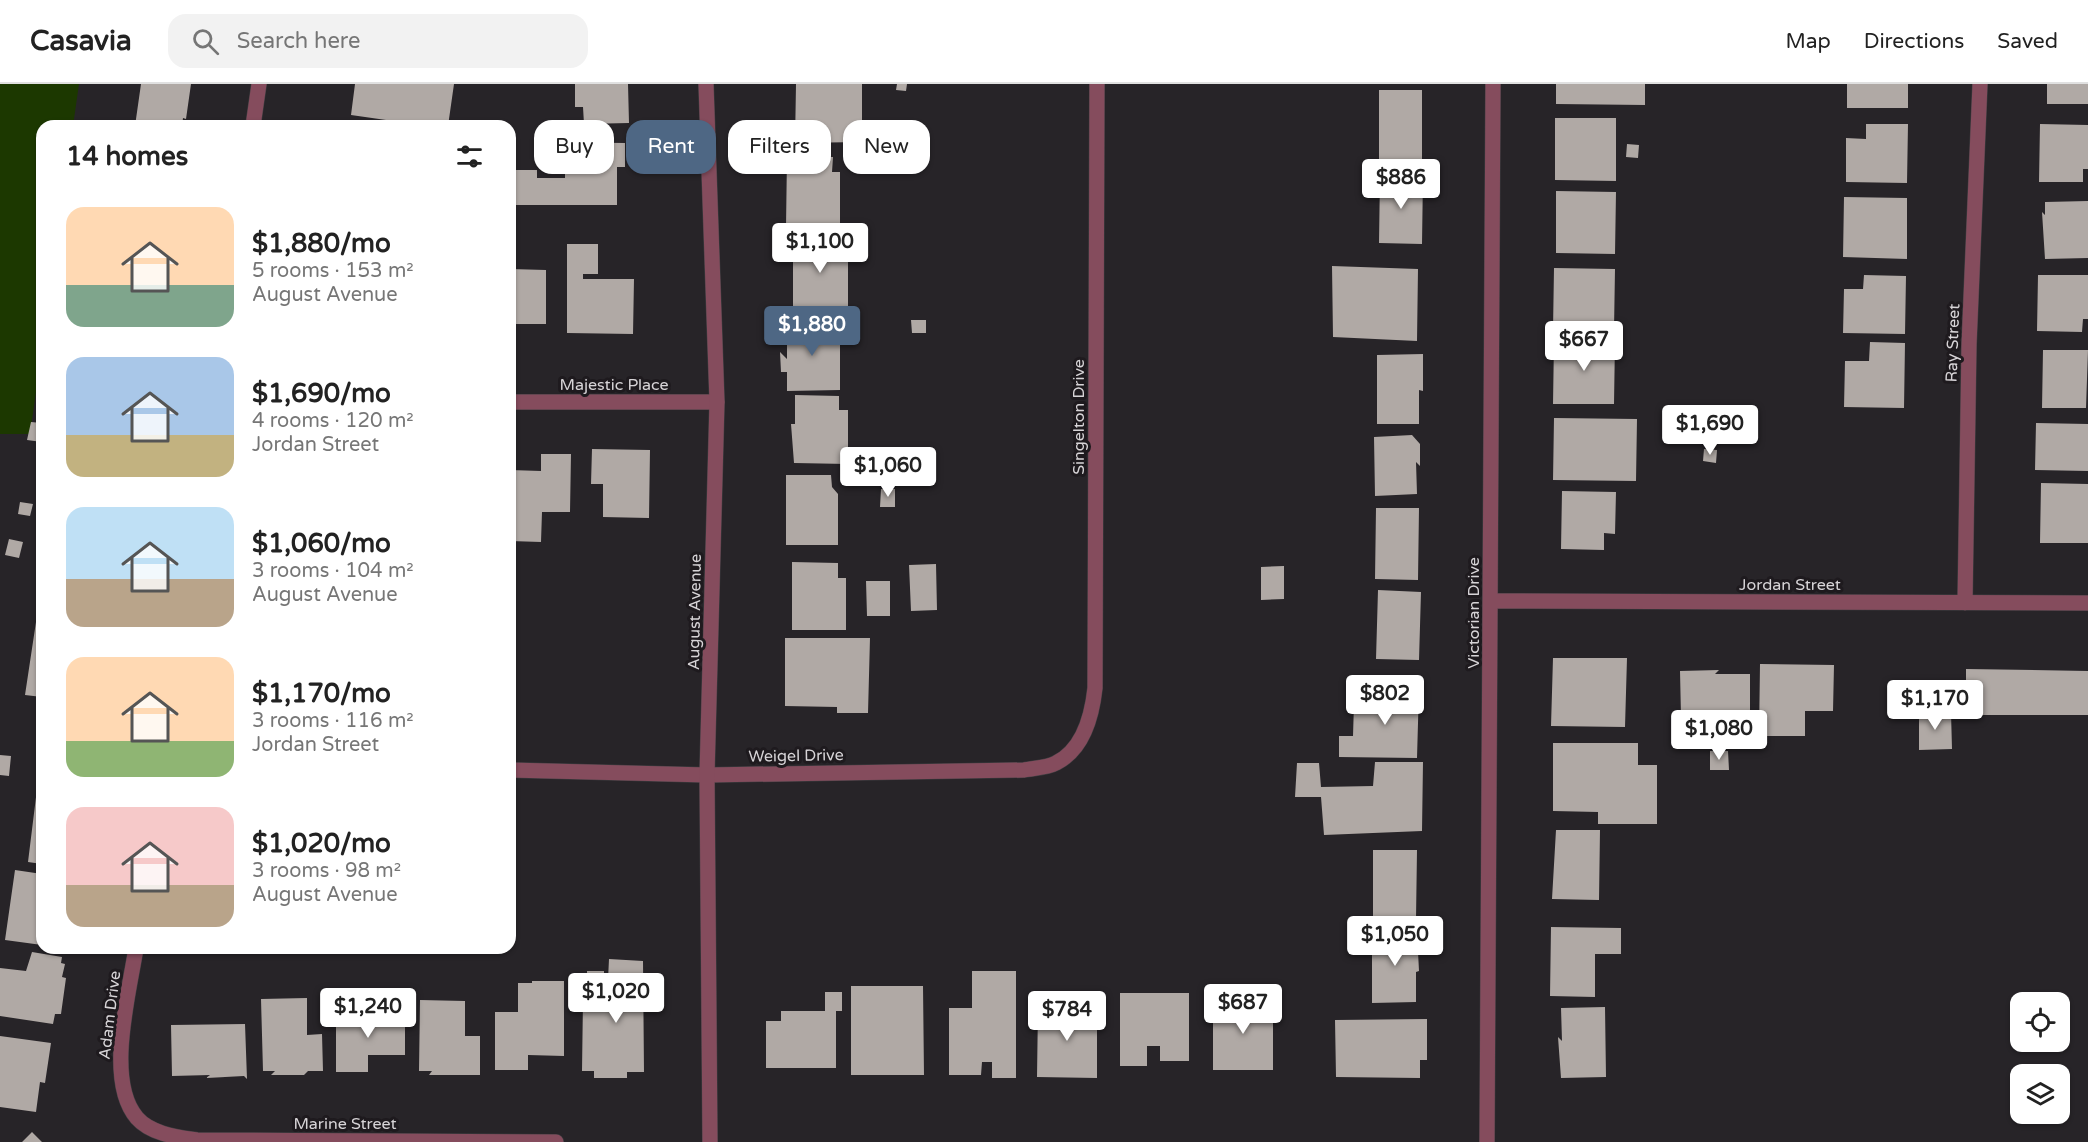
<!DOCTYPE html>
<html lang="en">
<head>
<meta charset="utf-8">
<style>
	body { margin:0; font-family:"Varela Round",sans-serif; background:#f2f2f2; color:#222; height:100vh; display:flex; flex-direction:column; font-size:22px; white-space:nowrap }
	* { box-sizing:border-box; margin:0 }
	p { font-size:20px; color:#767676 }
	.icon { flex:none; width:33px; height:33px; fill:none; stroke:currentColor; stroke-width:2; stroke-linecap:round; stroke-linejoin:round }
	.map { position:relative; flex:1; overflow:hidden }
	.details { position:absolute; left:36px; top:36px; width:480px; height:834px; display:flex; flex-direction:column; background:#fff; border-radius:18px; box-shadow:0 2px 4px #0004 }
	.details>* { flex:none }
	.banner { position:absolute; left:534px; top:36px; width:570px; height:54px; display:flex; gap:12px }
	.buttons { position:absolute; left:2010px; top:908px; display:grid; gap:12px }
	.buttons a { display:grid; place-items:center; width:60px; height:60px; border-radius:12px; background:#fff; box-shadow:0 2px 4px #0004; font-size:30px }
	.price { position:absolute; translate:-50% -51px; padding:0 14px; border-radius:6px; background:#fff; color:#222; font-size:20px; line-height:39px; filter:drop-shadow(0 2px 3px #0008) }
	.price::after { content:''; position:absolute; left:50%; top:36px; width:18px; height:14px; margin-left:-9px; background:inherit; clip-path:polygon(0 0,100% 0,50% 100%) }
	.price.current { background:#4e6784; color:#fff }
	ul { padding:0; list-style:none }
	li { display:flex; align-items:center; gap:18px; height:150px; padding:0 30px }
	li span { display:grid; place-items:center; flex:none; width:168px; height:120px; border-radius:18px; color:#555 }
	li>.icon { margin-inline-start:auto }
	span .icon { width:72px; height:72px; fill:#fffc; stroke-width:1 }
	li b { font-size:26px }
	h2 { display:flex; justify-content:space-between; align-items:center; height:72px; padding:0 30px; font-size:26px }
	.pill { padding:0 21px; border-radius:18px; background:#fff; box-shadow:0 2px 4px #0004; font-size:21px; line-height:54px }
	.pill.current { background:#4e6784; color:#fff }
	header { display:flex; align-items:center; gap:36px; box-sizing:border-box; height:84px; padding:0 30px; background:#fff; border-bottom:2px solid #e0e0e0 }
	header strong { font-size:28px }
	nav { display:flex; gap:33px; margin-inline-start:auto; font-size:21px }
	.search { width:420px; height:54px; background:#f2f2f2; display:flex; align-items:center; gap:15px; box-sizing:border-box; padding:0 21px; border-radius:18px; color:#767676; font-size:22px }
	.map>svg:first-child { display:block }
	.green { fill:#1c3800 }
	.building { fill:#b0a9a5 }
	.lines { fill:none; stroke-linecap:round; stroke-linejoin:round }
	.minor-casing { stroke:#434044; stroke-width:16 }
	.tertiary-casing { stroke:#434044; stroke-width:16 }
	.minor { stroke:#854c5d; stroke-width:15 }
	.tertiary { stroke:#854c5d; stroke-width:15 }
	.labels { text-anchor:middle; stroke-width:6; stroke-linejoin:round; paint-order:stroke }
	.street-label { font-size:16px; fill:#d7d4d7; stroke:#1e1a1e }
</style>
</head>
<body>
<header>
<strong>Casavia</strong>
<div class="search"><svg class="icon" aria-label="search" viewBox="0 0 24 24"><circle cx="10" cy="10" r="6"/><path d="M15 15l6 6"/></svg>Search here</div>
<nav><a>Map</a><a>Directions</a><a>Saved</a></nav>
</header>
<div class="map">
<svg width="2088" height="1058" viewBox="0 0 2088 1058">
	<rect width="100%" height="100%" fill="#272428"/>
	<path class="green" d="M0,0H79L73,42H42V266L30,350H0Z"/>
	<path class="building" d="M141,0H191L186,35L183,34L182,42H135Z
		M355,0H454L448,42H428L351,31Z
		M575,0H628L629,39L584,40L583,23H575Z
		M796,0H862V58L795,59Z
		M897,0H907L906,7L896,6Z
		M1556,0H1645V21L1556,20Z
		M1847,0H1908V24H1847Z
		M2047,0H2088V20H2047Z
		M1379,6H1422V75H1379Z
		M1555,34H1616V97L1555,96Z
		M1866,40H1908L1907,99L1846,98V54L1866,55Z
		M2040,40L2088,41V85H2083V98H2039Z
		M547,58L625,59V83H617V121H513V86H537V94H565V80H546Z
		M1627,60L1639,61L1638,74L1626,73Z
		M787,72L833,73L832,88H840V143H786Z
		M1380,91L1423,92L1422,160L1379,159Z
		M1556,107L1616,108L1615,170L1556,169Z
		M1844,113L1907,114V175L1843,173Z
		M2088,117V174L2045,175L2042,128L2045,131V118Z
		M793,157H848V224H793Z
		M567,160H598V190H583V195H634L633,250L567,249Z
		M1332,182L1418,185L1417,257L1333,253Z
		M1554,184L1615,185L1614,246H1553Z
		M510,185L546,186V240H510Z
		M1864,191L1906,192L1905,250L1843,249L1844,205H1863Z
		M2038,191H2088V235H2083L2082,248L2037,247Z
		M911,236H926V249H912Z
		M787,237H831V253H840V306L787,307V288H781L780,268L787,275Z
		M1554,257H1615L1614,320H1553Z
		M1870,258L1905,259L1904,324L1844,323L1845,277H1869Z
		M2043,266H2088L2086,324H2042Z
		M1423,270V307L1419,306V340H1377V271Z
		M795,311L839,312V326H848V380L794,379L791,340H795Z
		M1554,334L1637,335L1636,397L1553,396Z
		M31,338L42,339V358L27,356Z
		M2036,339L2088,340V387L2035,386Z
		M1412,351L1420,360V382L1416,378L1417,410L1375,412L1374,353Z
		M592,365L650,366L649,434L603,433V400H591Z
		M1704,365L1717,366L1716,379L1703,377Z
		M541,370H571L570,428H542L541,458L510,457V386L541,387Z
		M786,391H831L832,403L838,410V461H786Z
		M2041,399L2088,400V459H2040Z
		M881,405H895V423H880Z
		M1562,407L1616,408L1615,450L1604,449V466L1561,465Z
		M20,418L33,420L30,432L18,430Z
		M1376,424H1419L1418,496L1375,495Z
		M9,455L23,458L19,474L5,471Z
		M792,478L838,479V494H846V546H792Z
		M936,480L937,526L911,527L909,481Z
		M1284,482V515L1261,516V483Z
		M866,497H890V532H867Z
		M1378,506L1421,508L1419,576L1376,575Z
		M36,538L42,539V613L25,611Z
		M785,554H870L868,629H837V623L785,622Z
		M1553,574H1627L1625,643L1551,642Z
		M1760,580L1834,581L1833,627H1805V652H1759Z
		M1966,585L2088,587V631H1966Z
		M1719,586L1715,590H1750V632L1681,633L1680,587Z
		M1377,603L1419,604L1417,674L1339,673V652H1353L1354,619L1376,621Z
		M1919,628H1951L1952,665L1919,666Z
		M1553,659H1638V681H1657V740H1598V728L1553,727Z
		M41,667H42V690H37Z
		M1710,667H1728L1729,686H1710Z
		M0,671L11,672L9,692L0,691Z
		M1375,678H1423L1422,747L1324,751L1321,713H1295L1297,679H1319L1321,703L1373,702Z
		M37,705L42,706V780L28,778Z
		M1556,746H1600L1599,816L1552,815Z
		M1373,766H1417L1416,835L1373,834Z
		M15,786L42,790V861L5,856Z
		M1551,843L1621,844V870H1595V913L1550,912Z
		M1417,848L1419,887L1416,888V918L1372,919V849Z
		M342,864H375V867L342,866Z
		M32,868L62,873L61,879L65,880L62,893L66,894L61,930H55L53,940L0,932V884L26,887Z
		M609,875L643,877L644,988H627V994H594V987H582L583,915L607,916Z
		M587,887H604V902L587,900Z
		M972,887H1016V994H992V978H982L981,991H949V924H972Z
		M532,897H564V972L528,971V986H495V928H518V899H532Z
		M851,902H923L924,991H851Z
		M825,908H842V927H836V984H766V937H781V927H825Z
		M1120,909H1189V977H1160V962H1147V982H1120Z
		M307,914V951L322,950L323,987H308L304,991H271L275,987H263L261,915Z
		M420,916L465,917V952H480V991H429L432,987H419Z
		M1213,916H1273V986H1213Z
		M1038,923H1097V994L1037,993Z
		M1605,923L1606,993L1561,994L1558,953L1562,957L1561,924Z
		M336,929H405V971H368V988H336Z
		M1427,935V976H1420V994L1336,993L1335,936Z
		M245,940L247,995L244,992L206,994L210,991L172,992L171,941Z
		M0,952L51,959L45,999L40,998L36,1028L0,1023Z
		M32,1048L42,1058H22Z"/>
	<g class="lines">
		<g class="minor-casing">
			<path id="minor" d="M253,42L259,0
				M510,318H717
				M1491,517L2088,519
				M1965,519L1969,261L1980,0
				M510,686L707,691L1024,686C1033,684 1047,684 1056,679C1084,665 1092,632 1095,604L1097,0
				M136,864C129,910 105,997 137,1034C151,1050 177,1053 197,1056L556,1058
				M1487,1058L1493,0"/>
		</g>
		<g class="tertiary-casing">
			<path id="tertiary" d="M706,0L717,318L707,691L710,1058"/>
		</g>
		<use href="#minor" class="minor"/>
		<use href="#tertiary" class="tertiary"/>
	</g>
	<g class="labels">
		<g class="street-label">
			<text transform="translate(1952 259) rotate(-88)" y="6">Ray Street</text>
			<text x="614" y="306">Majestic Place</text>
			<text transform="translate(1078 333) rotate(-90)" y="6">Singelton Drive</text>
			<text x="1790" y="506">Jordan Street</text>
			<text transform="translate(694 528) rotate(-89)" y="6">August Avenue</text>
			<text transform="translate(1473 529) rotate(-90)" y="6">Victorian Drive</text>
			<text transform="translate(796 671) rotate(-1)" y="6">Weigel Drive</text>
			<text transform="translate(109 931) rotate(-83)" y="6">Adam Drive</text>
			<text x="345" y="1045">Marine Street</text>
		</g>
	</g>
</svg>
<div class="buttons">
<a><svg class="icon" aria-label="locate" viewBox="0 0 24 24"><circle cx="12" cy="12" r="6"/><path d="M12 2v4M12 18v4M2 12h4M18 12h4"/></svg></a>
<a><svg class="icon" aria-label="layers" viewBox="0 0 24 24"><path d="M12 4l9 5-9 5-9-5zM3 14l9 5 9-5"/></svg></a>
</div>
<b class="price" style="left:1401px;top:126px">$886</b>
<b class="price" style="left:820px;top:190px">$1,100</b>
<b class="price current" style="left:812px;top:273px">$1,880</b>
<b class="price" style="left:1584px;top:288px">$667</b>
<b class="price" style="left:1710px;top:372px">$1,690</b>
<b class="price" style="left:888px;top:414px">$1,060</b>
<b class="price" style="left:1385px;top:642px">$802</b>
<b class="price" style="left:1935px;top:647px">$1,170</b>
<b class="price" style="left:1719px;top:677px">$1,080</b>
<b class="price" style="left:1395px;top:883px">$1,050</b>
<b class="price" style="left:616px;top:940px">$1,020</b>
<b class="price" style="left:1243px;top:951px">$687</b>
<b class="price" style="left:368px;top:955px">$1,240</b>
<b class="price" style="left:1067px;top:958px">$784</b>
<div class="banner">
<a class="pill">Buy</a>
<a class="pill current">Rent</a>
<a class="pill">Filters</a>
<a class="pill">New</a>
</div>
<section class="details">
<h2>14 homes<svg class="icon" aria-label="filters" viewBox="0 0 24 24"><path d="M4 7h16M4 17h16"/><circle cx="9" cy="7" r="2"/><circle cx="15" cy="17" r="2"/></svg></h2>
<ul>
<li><span style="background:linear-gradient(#ffd9b3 65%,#7fa58c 0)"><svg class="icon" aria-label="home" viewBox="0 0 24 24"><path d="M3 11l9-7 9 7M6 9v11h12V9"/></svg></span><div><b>$1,880/mo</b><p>5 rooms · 153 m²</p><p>August Avenue</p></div></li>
<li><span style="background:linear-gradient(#a9c7e8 65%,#c2b280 0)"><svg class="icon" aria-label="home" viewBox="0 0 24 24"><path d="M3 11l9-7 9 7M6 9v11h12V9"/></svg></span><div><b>$1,690/mo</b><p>4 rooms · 120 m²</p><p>Jordan Street</p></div></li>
<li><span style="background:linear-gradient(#bfe0f5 60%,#b9a48a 0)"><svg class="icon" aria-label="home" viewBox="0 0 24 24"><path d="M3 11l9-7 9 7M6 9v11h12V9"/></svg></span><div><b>$1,060/mo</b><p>3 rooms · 104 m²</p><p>August Avenue</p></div></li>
<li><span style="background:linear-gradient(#ffd9b3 70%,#8fb573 0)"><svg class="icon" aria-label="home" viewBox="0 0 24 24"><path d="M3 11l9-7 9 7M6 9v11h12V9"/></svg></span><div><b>$1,170/mo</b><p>3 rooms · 116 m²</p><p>Jordan Street</p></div></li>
<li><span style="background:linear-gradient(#f6c9c9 65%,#b9a48a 0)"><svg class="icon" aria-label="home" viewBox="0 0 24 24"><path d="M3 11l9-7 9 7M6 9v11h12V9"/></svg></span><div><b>$1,020/mo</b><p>3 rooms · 98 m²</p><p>August Avenue</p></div></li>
</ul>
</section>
</div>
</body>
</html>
